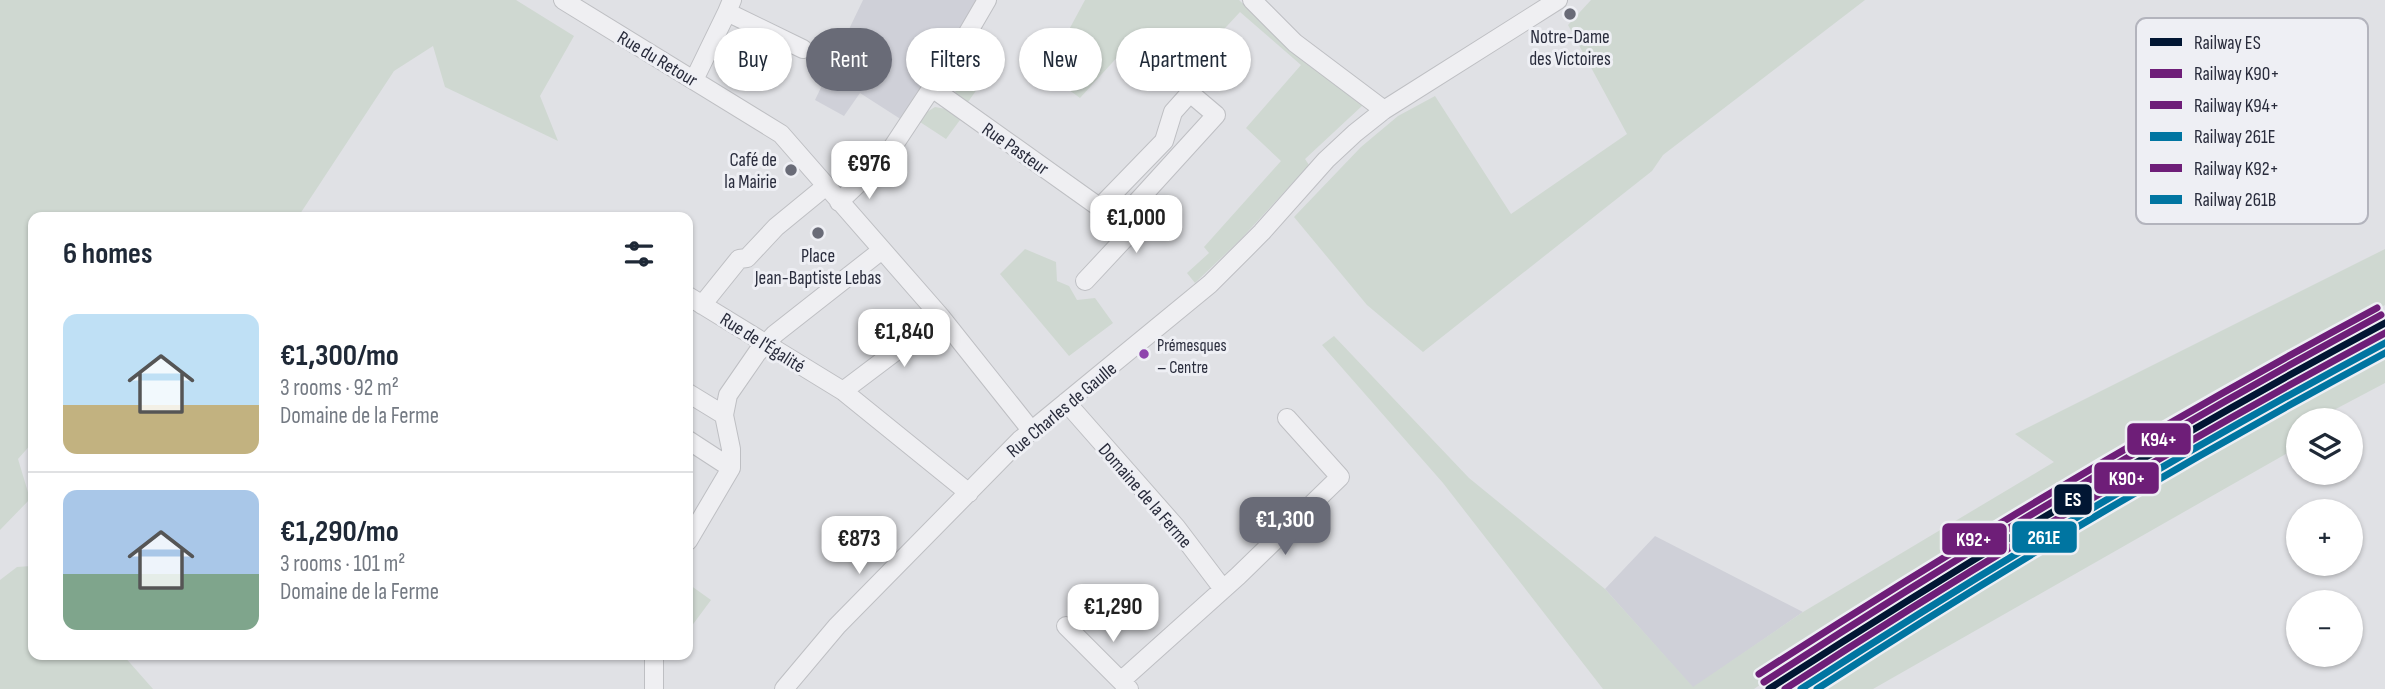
<!DOCTYPE html>
<html lang="en">
<head>
<meta charset="utf-8">
<style>
	body { margin:0; font-family:"Sofia Sans Condensed",sans-serif; background:#f6f6f7; color:#1f2937; height:100vh; display:flex; flex-direction:column; font-size:26px; white-space:nowrap }
	* { box-sizing:border-box; margin:0 }
	p { font-size:23px; color:#747a83 }
	.icon { flex:none; width:38px; height:38px; fill:none; stroke:currentColor; stroke-width:2; stroke-linecap:round; stroke-linejoin:round }
	.map { position:relative; flex:1; overflow:hidden }
	.details { position:absolute; left:28px; top:212px; width:665px; height:448px; display:flex; flex-direction:column; background:#fff; border-radius:14px; box-shadow:0 2px 5px #0004 }
	.details>* { flex:none }
	.top-card { position:absolute; left:714px; top:28px; width:665px; height:63px; display:flex; gap:14px }
	.buttons { position:absolute; left:2286px; top:408px; display:grid; gap:14px }
	.buttons a { display:grid; place-items:center; width:77px; height:77px; border-radius:50%; background:#fff; box-shadow:0 2px 5px #0004; font-size:35px }
	.price { position:absolute; translate:-50% -60px; padding:0 16px; border-radius:14px; background:#fff; color:#222; font-size:23px; line-height:46px; filter:drop-shadow(0 2px 4px #0008) }
	.price::after { content:''; position:absolute; left:50%; top:42px; width:21px; height:16px; margin-left:-10px; background:inherit; clip-path:polygon(0 0,100% 0,50% 100%) }
	.price.active { background:#696b77; color:#fff }
	ul { padding:0; list-style:none }
	li { display:flex; align-items:center; gap:21px; height:175px; padding:0 35px }
	li+li { border-top:2px solid #e0e1e3 }
	li span { display:grid; place-items:center; flex:none; width:196px; height:140px; border-radius:14px; color:#555 }
	li>.icon { margin-inline-start:auto }
	span .icon { width:84px; height:84px; fill:#fffc; stroke-width:1 }
	li b { font-size:30px }
	h2 { display:flex; justify-content:space-between; align-items:center; height:84px; padding:0 35px; font-size:30px }
	.pill { padding:0 24px; border-radius:32px; background:#fff; box-shadow:0 2px 5px #0004; font-size:24px; line-height:63px }
	.pill.active { background:#696b77; color:#fff }
	.map>svg:first-child { display:block }
	.built { fill:#cfd0d8 }
	.green { fill:#cfd8d1 }
	.lines { fill:none; stroke-linecap:round; stroke-linejoin:round }
	.minor-casing { stroke:#bebfc3; stroke-width:20 }
	.minor { stroke:#efeff2; stroke-width:18 }
	.rail-1-casing { stroke:#eeeff4; stroke-width:12 }
	.rail-2-casing { stroke:#eeeff4; stroke-width:12 }
	.rail-3-casing { stroke:#eeeff4; stroke-width:12 }
	.rail-4-casing { stroke:#eeeff4; stroke-width:12 }
	.rail-5-casing { stroke:#eeeff4; stroke-width:12 }
	.rail-6-casing { stroke:#eeeff4; stroke-width:12 }
	.rail-1 { stroke:#011633; stroke-width:7 }
	.rail-2 { stroke:#6e1e78; stroke-width:7 }
	.rail-3 { stroke:#6e1e78; stroke-width:7 }
	.rail-4 { stroke:#0075a1; stroke-width:7 }
	.rail-5 { stroke:#6e1e78; stroke-width:7 }
	.rail-6 { stroke:#0075a1; stroke-width:7 }
	.poi-dot { fill:#696b77; stroke:#eeeff4; stroke-width:2.5 }
	.bus-dot { fill:#8e44ad; stroke:#eeeff4; stroke-width:2.5 }
	.labels { text-anchor:middle; stroke-width:6; stroke-linejoin:round; paint-order:stroke }
	.bus-label { font-size:17px; fill:#292c3c; stroke:#eeeff4; text-anchor:start }
	.poi-label { font-size:19px; fill:#292c3c; stroke:#eeeff4 }
	.street-label { font-size:19px; fill:#292c3c; stroke:#eeeff4 }
	.key { fill:#eeeff4; stroke:#b3b4bd; stroke-width:2 }
	.key-label { font-size:19px; fill:#292c3c }
	.line-badge { stroke:#eeeff4; stroke-width:2.5 }
	.badge-label { font-size:19px; text-anchor:middle; font-weight:bold; fill:#fff }
</style>
</head>
<body>
<div class="map">
<svg width="2385" height="689" viewBox="0 0 2385 689">
	<rect width="100%" height="100%" fill="#e0e1e5"/>
	<path class="built" d="M863,0H979L968,21L902,120L860,93L844,116L815,100Z
		M1655,536L1803,612L1693,688L1605,589Z"/>
	<path class="green" d="M0,0H516L574,36L540,96L558,141L445,87L433,46L394,71L298,217H33V442L18,459L30,499L0,530Z
		M1085,0H1239L1304,62L1363,105L1305,159L1309,165L1241,239L1195,283L1187,273L1209,253L1204,247L1281,161L1246,128L1301,65L1240,12L1188,68L1191,83L1179,86L1132,41L1080,98L1054,79L1044,76Z
		M1591,0H1865L1663,155L1652,171L1423,352L1367,305L1294,217L1361,147L1398,116L1435,96L1511,214L1627,134L1568,25Z
		M960,63L985,78L968,102L956,93L952,83Z
		M935,107L946,109L960,120L946,139L920,122L927,112Z
		M862,148L874,157L845,180L838,178L833,173Z
		M1025,249L1056,262L1057,281L1069,286L1077,300L1095,298L1113,323L1069,356L1000,274Z
		M2385,249V305L2235,386L1952,552L1754,689H1603L1443,483L1322,345L1334,336L1469,478L1605,589L1693,687L1803,612L2054,462L2015,434Z
		M2385,347V383L2315,420H2298V447L1873,689H1806L1939,604L2127,489Z
		M31,566H33V654L123,655L153,689H0V580L17,567Z
		M690,585L711,600L688,631V589Z"/>
	<g class="lines">
		<g class="minor-casing">
			<path id="minor" d="M563,0L781,134L941,317L1031,430
				M732,0L727,12L803,49
				M1252,0L1295,43L1384,110
				M694,80L727,12
				M932,88L1113,217L1118,218L1125,215L1216,115L1190,93L1173,112L1164,141L1100,207
				M839,202L886,157L966,36L987,0
				M1085,281L1127,236L1129,227L1125,215
				M688,296L843,391L969,493
				M702,305L739,259L747,258L776,227L826,186
				M843,391L941,317
				M688,393L724,415
				M1066,402L1176,527L1223,589
				M688,440L731,468
				M688,541L731,468V449L724,415L728,395L757,353L775,334L882,250
				M1066,626L1129,689
				M654,654V689
				M1122,680L1238,576L1340,477L1287,418
				M784,689L837,626L1020,440L1210,284L1262,232L1326,160L1355,133L1384,110L1558,0"/>
		</g>
		<use href="#minor" class="minor"/>
		<g class="rail-1-casing">
			<path id="rail-1" d="M1769,689C1970,559 2174,436 2385,323"/>
		</g>
		<g class="rail-2-casing">
			<path id="rail-2" d="M1785,689C1980,562 2180,443 2385,333"/>
		</g>
		<g class="rail-3-casing">
			<path id="rail-3" d="M1764,682C1965,551 2170,429 2381,315"/>
		</g>
		<g class="rail-4-casing">
			<path id="rail-4" d="M1801,689C1991,566 2185,450 2385,343"/>
		</g>
		<g class="rail-5-casing">
			<path id="rail-5" d="M1759,674C1961,544 2166,421 2377,308"/>
		</g>
		<g class="rail-6-casing">
			<path id="rail-6" d="M1817,689C2002,569 2191,457 2385,353"/>
		</g>
		<use href="#rail-1" class="rail-1"/>
		<use href="#rail-2" class="rail-2"/>
		<use href="#rail-3" class="rail-3"/>
		<use href="#rail-4" class="rail-4"/>
		<use href="#rail-5" class="rail-5"/>
		<use href="#rail-6" class="rail-6"/>
	</g>
	<g class="poi-dot">
		<circle cx="1570" cy="14" r="7"/>
		<circle cx="791" cy="170" r="7"/>
		<circle cx="818" cy="233" r="7"/>
	</g>
	<circle class="bus-dot" cx="1144" cy="354" r="6"/>
	<g class="labels">
		<g class="bus-label">
			<text x="1157" y="351">Prémesques<tspan x="1157" dy="22">– Centre</tspan></text>
		</g>
		<g class="poi-label">
			<text x="1570" y="43">Notre-Dame<tspan x="1570" dy="22">des Victoires</tspan></text>
			<text x="777" y="166" text-anchor="end">Café de<tspan x="777" dy="22">la Mairie</tspan></text>
			<text x="818" y="262">Place<tspan x="818" dy="22">Jean-Baptiste Lebas</tspan></text>
		</g>
		<g class="street-label">
			<text transform="translate(658 58) rotate(31)" y="7">Rue du Retour</text>
			<text transform="translate(1016 148) rotate(35)" y="7">Rue Pasteur</text>
			<text transform="translate(763 342) rotate(32)" y="7">Rue de l'Égalité</text>
			<text transform="translate(1061 409) rotate(-40)" y="7">Rue Charles de Gaulle</text>
			<text transform="translate(1146 495) rotate(49)" y="7">Domaine de la Ferme</text>
		</g>
	</g>
	<rect x="2136" y="18" width="232" height="206" rx="10" class="key"/>
	<rect x="2150" y="38" width="32" height="8" fill="#011633"/>
	<rect x="2150" y="69" width="32" height="9" fill="#6e1e78"/>
	<rect x="2150" y="101" width="32" height="8" fill="#6e1e78"/>
	<rect x="2150" y="132" width="32" height="9" fill="#0075a1"/>
	<rect x="2150" y="164" width="32" height="8" fill="#6e1e78"/>
	<rect x="2150" y="195" width="32" height="9" fill="#0075a1"/>
	<g class="key-label">
		<text x="2194" y="49">Railway ES</text>
		<text x="2194" y="80">Railway K90+</text>
		<text x="2194" y="112">Railway K94+</text>
		<text x="2194" y="143">Railway 261E</text>
		<text x="2194" y="175">Railway K92+</text>
		<text x="2194" y="206">Railway 261B</text>
	</g>
	<g class="line-badge">
		<rect x="2126" y="422" width="66" height="34" rx="7" fill="#6e1e78"/>
		<rect x="2093" y="461" width="67" height="34" rx="7" fill="#6e1e78"/>
		<rect x="2053" y="483" width="40" height="33" rx="7" fill="#011633"/>
		<rect x="2011" y="520" width="67" height="34" rx="7" fill="#0075a1"/>
		<rect x="1941" y="522" width="67" height="34" rx="7" fill="#6e1e78"/>
	</g>
	<g class="badge-label">
		<text x="2159" y="446">K94+</text>
		<text x="2127" y="485">K90+</text>
		<text x="2073" y="506">ES</text>
		<text x="2044" y="544">261E</text>
		<text x="1974" y="546">K92+</text>
	</g>
</svg>
<div class="buttons">
<a><svg class="icon" aria-label="layers" viewBox="0 0 24 24"><path d="M12 4l9 5-9 5-9-5zM3 14l9 5 9-5"/></svg></a>
<a>+</a>
<a>−</a>
</div>
<b class="price" style="left:869px;top:201px">€976</b>
<b class="price" style="left:1136px;top:255px">€1,000</b>
<b class="price" style="left:904px;top:369px">€1,840</b>
<b class="price active" style="left:1285px;top:557px">€1,300</b>
<b class="price" style="left:859px;top:576px">€873</b>
<b class="price" style="left:1113px;top:644px">€1,290</b>
<div class="top-card">
<a class="pill">Buy</a>
<a class="pill active">Rent</a>
<a class="pill">Filters</a>
<a class="pill">New</a>
<a class="pill">Apartment</a>
</div>
<section class="details">
<h2>6 homes<svg class="icon" aria-label="filters" viewBox="0 0 24 24"><path d="M4 7h16M4 17h16"/><circle cx="9" cy="7" r="2"/><circle cx="15" cy="17" r="2"/></svg></h2>
<ul>
<li><span style="background:linear-gradient(#bfe0f5 65%,#c2b280 0)"><svg class="icon" aria-label="home" viewBox="0 0 24 24"><path d="M3 11l9-7 9 7M6 9v11h12V9"/></svg></span><div><b>€1,300/mo</b><p>3 rooms · 92 m²</p><p>Domaine de la Ferme</p></div></li>
<li><span style="background:linear-gradient(#a9c7e8 60%,#7fa58c 0)"><svg class="icon" aria-label="home" viewBox="0 0 24 24"><path d="M3 11l9-7 9 7M6 9v11h12V9"/></svg></span><div><b>€1,290/mo</b><p>3 rooms · 101 m²</p><p>Domaine de la Ferme</p></div></li>
</ul>
</section>
</div>
</body>
</html>
